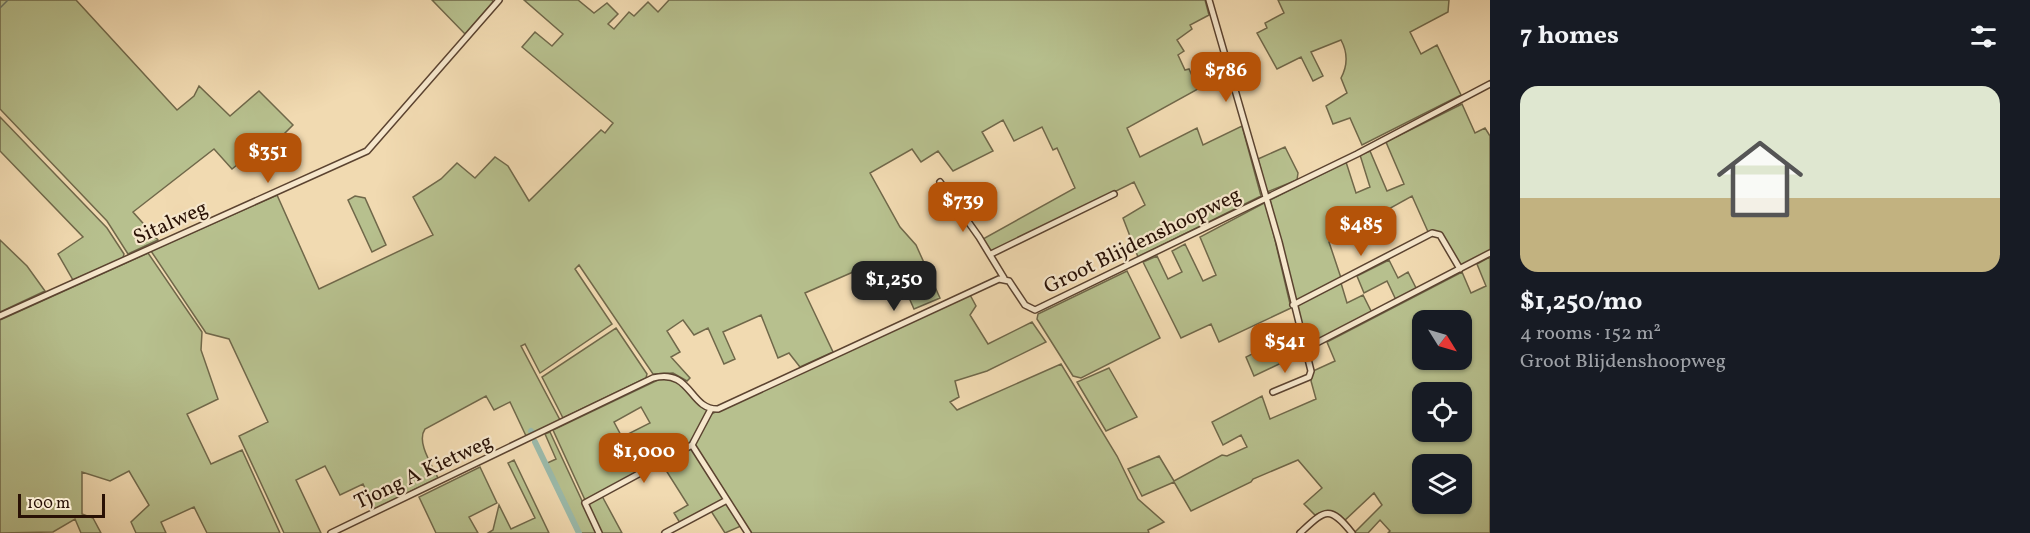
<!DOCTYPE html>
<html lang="en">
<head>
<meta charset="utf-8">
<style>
	body { margin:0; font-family:Vollkorn,serif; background:#20242c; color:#f1f3f6; height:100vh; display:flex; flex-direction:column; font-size:22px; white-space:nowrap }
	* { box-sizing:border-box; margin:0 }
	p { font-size:20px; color:#9ea1a6 }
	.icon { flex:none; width:33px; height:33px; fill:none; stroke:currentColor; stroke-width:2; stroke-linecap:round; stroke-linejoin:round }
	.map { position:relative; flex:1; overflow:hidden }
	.sheet { display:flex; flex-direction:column; background:#171b24; width:540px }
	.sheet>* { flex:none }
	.needle { width:39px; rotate:127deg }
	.fabs { position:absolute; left:1412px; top:310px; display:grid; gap:12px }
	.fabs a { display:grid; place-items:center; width:60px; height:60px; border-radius:12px; background:#171b24; box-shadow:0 2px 4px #0004; font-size:30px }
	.scale { position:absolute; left:18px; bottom:15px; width:87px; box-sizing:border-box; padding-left:6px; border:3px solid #291105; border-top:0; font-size:16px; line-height:21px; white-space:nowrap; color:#291105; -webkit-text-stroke:4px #f6e7cc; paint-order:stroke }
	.price { position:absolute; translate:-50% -51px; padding:0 14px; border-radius:12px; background:#b45309; color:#fff; font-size:20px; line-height:39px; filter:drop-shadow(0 2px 3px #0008) }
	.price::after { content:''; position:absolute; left:50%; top:36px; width:18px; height:14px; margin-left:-9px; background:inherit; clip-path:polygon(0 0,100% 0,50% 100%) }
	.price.active { background:#222; color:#fff }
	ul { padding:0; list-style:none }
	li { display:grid; align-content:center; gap:12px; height:318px; padding:0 30px }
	li span { display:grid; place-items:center; height:186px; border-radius:18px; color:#555 }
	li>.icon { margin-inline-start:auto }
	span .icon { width:108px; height:108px; fill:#fffc; stroke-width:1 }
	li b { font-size:26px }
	h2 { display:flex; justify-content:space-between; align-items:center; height:72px; padding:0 30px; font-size:26px }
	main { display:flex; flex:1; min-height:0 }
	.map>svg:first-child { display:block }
	.green { fill:#b7c08e; stroke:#70684a; stroke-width:1.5; fill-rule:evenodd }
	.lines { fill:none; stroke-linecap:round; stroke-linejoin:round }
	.stream { stroke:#6d7769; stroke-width:1.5 }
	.canal { stroke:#9bbbac; stroke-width:6 }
	.minor-casing { stroke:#5b4330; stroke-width:8 }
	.minor { stroke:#f6e7cc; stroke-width:5 }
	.labels { text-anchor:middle; stroke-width:4.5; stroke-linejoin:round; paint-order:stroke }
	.street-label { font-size:21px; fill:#291105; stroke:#f6e7cc }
</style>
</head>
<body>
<main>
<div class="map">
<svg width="1490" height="533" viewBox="0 0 1490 533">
	<rect width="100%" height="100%" fill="#f1dab1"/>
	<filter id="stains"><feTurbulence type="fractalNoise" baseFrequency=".00333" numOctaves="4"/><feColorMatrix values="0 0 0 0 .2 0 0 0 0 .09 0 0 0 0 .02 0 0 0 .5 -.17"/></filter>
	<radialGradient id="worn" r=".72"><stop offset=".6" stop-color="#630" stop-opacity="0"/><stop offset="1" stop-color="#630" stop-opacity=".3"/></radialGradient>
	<path class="green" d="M0,0H76L177,110L194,96L199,86L230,116L259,91L293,125L282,136L286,144L270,153L259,147L232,169L214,149L133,212L158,240L128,254L107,221L0,109Z
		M432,0H492L493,2L465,34Z
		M524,0H578L594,13L607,3L618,14L608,24L614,29L629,12L634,16L648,2L658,12L669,0H1205L1209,15L1190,25L1192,29L1177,40L1184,51L1178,55L1185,70L1189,69L1198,89L1127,128L1140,157L1197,128L1203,145L1242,126L1261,196L1138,257L1123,218L1145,205L1134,182L992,253L983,239L1075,188L1057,148L1053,150L1042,127L1014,141L1003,120L982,132L993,151L953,171L938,151L921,162L912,149L870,173L900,227L916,245L940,298L914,309L906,291L893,297L876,262L805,293L833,352L800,367L789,353L778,358L761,315L723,332L735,359L724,364L708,328L694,335L683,320L667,331L680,352L671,357L690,378L687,381L673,373L653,374L579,265L575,269L612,324L540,373L525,344L521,346L560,420L527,438L510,402L494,410L486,396L425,429C416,442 432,465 438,478L375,509L363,484L340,495L325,466L296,480L321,533H284L239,436L268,422L229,339L206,333L151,251L277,195L319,289L433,235L413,197L441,179L457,163L475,178L495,157L508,166L529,201L601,130L605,133L613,123L522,47L535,32L552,46L563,34Z
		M1278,0H1449L1448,12L1410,32L1421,54L1437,45L1461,95L1362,145L1350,118L1333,124L1326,106L1347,93L1341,78C1348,65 1348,53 1341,40L1311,52L1323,76L1313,81L1301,57L1277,69L1257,33L1267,28L1265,23L1284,13Z
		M1462,104L1475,133L1485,128L1490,136V251L1460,269L1455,266L1440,233L1434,231L1429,234L1412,196L1329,242L1341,278L1295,302L1270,200L1346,162L1356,193L1370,187L1360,155L1370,151L1387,191L1404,184L1386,142Z
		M0,117L107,228L124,254L123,258L73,280L58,254L83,237L0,151Z
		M1285,147L1298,173L1297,180L1267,192L1258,159Z
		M355,196L365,198L386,245L372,252L348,200Z
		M1266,202L1291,308L1219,342L1211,324L1181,338L1143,262L1157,256L1168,279L1182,272L1172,251L1185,244L1203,281L1216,275L1200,237Z
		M0,240L27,266L45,291L0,312Z
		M148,253L202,332L201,350L218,399L187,414L211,464L242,450L280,533H207L194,507L161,522L166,533H136L131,522L149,505L129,471L110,481L82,472V514L93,518L101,533H81L75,519L53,532L0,533V320Z
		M1490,257V533H1388L1390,531L1380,520L1368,533H1354L1382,505L1374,493L1344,521C1334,507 1328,510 1315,515L1304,504L1322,488L1298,460L1253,479L1251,482L1191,511L1174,482L1142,496L1128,469L1159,456L1174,481L1222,455L1227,456L1247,447L1241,435L1223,445L1212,422L1262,396L1270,419L1316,399L1311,381L1313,371L1335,361L1327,342L1462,272L1471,293L1486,286L1477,264ZM1422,321H1461V360H1422ZM1422,393H1461V432H1422ZM1422,465H1461V504H1422Z
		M1389,260L1398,278L1408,272L1417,290L1396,300L1387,281L1364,293L1357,276Z
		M1127,271L1160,338L1081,378L1073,376L1037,319L1038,314Z
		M1341,283L1347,303L1363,295L1372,313L1306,346L1296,306Z
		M969,293L976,306L970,315L988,344L1032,322L1046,342L987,371L955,381L959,397L950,402L957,410L1061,364L1117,456L1138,499L1164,522L1148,530L1149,533H751L695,445L709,415Z
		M616,328L647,374L646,378L563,418L542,377Z
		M1294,333L1300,354L1254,376L1246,357Z
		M1109,368L1137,417L1106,431L1077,382Z
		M662,378L677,381L703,408L708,410L691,442L668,455L657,435L635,446L628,434L650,423L641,407L614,422L640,471L585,500L553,430Z
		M550,432L597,533H579L545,464L556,459L545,434Z
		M691,448L724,499L680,523L674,513L688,505L662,464Z
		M514,460L549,533H488L493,530L499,505L511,529L535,518L508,463Z
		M480,467L497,503L469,517L478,533H436L419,497Z
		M602,496L622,533H602L587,504Z
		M726,503L741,526L725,533L711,511Z"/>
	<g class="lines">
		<path class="stream" d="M0,8L8,0"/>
		<path class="canal" d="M531,431L532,432
			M535,442L579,533"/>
		<g class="minor-casing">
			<path id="minor" d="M1209,0L1279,242L1311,371L1309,377L1273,392
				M940,182L979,237L1004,278
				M991,254L1114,194
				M1293,305L1432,233L1440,235L1460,269
				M0,316L367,151L499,0
				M1305,349L1490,253
				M692,445L748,533
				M692,445L711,409
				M331,533L653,378C692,368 689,410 718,409L999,279L1009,281L1025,305L1035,310L1357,154L1490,84
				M599,533L585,503L692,445
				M665,533L727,500
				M1300,533C1325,510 1329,504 1352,533"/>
		</g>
		<use href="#minor" class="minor"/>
	</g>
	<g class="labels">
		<g class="street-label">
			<text transform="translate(170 222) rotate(-24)" y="7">Sitalweg</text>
			<text transform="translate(1142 240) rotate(-26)" y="7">Groot Blijdenshoopweg</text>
			<text transform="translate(423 471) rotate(-25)" y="7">Tjong A Kietweg</text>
		</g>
	</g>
	<rect width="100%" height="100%" filter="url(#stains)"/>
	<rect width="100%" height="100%" fill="url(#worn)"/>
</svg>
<div class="fabs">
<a><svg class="needle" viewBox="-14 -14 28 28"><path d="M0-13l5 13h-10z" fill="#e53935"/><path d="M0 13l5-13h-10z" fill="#9ea1a6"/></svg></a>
<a><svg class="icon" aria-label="locate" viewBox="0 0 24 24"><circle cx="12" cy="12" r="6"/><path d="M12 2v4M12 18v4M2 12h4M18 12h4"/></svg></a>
<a><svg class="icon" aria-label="layers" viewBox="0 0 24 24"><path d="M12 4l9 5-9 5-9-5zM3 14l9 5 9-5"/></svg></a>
</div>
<div class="scale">100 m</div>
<b class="price" style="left:1226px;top:103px">$786</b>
<b class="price" style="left:268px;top:184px">$351</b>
<b class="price" style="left:963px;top:233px">$739</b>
<b class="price" style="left:1361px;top:257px">$485</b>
<b class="price active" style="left:894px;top:312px">$1,250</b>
<b class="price" style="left:1285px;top:374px">$541</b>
<b class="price" style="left:644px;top:484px">$1,000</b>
</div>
<section class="sheet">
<h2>7 homes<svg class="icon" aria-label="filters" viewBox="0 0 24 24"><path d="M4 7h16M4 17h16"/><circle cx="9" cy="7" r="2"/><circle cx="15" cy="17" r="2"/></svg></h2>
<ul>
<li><span style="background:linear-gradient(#dfe7d0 60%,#c2b280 0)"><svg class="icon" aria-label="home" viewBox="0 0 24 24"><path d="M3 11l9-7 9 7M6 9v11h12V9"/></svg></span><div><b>$1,250/mo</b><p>4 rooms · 152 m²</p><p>Groot Blijdenshoopweg</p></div></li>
</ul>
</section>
</main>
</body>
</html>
